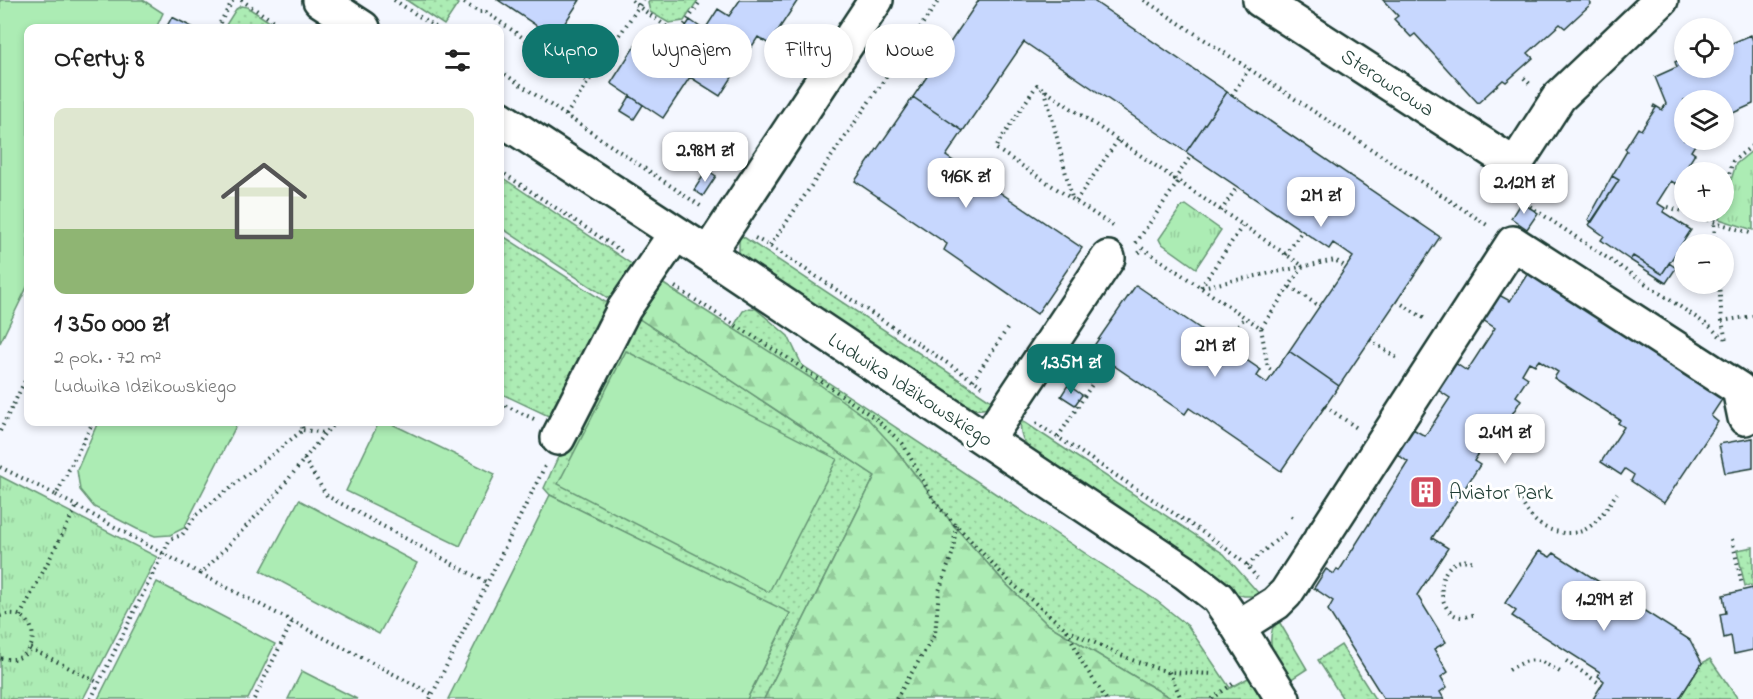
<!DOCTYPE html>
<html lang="pl">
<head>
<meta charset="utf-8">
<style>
	body { margin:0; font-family:"Indie Flower",sans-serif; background:#f6f6f6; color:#222; height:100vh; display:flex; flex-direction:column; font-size:22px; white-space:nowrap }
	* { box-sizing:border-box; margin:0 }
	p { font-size:20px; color:#767676 }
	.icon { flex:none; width:33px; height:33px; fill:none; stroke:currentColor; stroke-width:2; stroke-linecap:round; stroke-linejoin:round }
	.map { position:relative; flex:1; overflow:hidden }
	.drawer { position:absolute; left:24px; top:24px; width:480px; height:402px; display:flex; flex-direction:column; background:#fff; border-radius:12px; box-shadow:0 3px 9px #0003 }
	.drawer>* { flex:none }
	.top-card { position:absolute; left:522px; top:24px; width:570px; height:54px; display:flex; gap:12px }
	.tools { position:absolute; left:1674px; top:18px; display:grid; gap:12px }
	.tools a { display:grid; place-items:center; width:60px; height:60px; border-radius:50%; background:#fff; box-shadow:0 3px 9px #0003; font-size:30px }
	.price { position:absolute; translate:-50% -51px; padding:0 14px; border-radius:12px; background:#fff; color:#222; font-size:20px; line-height:39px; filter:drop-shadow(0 2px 3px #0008) }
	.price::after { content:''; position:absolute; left:50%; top:36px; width:18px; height:14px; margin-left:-9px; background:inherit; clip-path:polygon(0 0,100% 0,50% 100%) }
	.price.current { background:#0f766e; color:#fff }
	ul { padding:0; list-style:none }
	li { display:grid; align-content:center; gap:12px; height:318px; padding:0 30px }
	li+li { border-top:2px solid #e0e0e0 }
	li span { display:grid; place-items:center; height:186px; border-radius:12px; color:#555 }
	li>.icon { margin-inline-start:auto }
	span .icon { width:108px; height:108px; fill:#fffc; stroke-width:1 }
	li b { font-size:26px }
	h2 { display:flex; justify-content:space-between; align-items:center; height:72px; padding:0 30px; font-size:26px }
	.pill { padding:0 21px; border-radius:27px; background:#fff; box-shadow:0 3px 9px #0003; font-size:21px; line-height:54px }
	.pill.current { background:#0f766e; color:#fff }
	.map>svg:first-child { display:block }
	.grass { fill:url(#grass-dots); stroke:#669474; stroke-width:1.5 }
	.forest { fill:url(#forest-firs); stroke:#669474; stroke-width:1.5 }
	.park { fill:url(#park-tufts); stroke:#669474; stroke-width:1.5 }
	.garden { fill:#acecb4; stroke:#669474; stroke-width:1.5 }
	.building { fill:#c7d7fe; stroke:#1f3d34; stroke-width:1.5 }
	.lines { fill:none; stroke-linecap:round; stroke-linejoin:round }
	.minor-casing { stroke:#1f3d34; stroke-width:38 }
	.path { stroke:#1f3d34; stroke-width:4; stroke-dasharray:1.5 4.5; stroke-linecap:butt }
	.minor { stroke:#fff; stroke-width:33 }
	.labels { text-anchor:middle; stroke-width:6; stroke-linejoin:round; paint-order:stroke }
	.street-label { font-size:21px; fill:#1f3d34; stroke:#fff }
	.poi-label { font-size:21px; fill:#1f3d34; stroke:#fff; text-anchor:start }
</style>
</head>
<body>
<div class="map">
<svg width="1753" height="699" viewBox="0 0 1753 699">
	<defs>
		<pattern id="grass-dots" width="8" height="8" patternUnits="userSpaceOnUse" patternTransform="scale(1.5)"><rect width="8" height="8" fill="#acecb4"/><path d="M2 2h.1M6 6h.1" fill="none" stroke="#94cb9b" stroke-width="1.8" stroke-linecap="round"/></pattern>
		<pattern id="forest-firs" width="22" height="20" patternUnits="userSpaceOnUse" patternTransform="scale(1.5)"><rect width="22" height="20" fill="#acecb4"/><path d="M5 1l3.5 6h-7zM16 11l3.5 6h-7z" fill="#94cb9b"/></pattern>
		<pattern id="park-tufts" width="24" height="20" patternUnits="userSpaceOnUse" patternTransform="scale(1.5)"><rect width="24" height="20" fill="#acecb4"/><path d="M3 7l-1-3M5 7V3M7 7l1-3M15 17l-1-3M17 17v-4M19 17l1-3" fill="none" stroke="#94cb9b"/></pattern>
	</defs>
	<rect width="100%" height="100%" fill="#f4f7ff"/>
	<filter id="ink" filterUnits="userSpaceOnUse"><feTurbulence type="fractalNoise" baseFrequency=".0167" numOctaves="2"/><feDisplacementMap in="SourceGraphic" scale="12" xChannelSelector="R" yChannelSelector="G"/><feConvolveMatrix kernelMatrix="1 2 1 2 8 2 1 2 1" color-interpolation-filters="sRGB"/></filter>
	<g filter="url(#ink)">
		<path class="grass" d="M406,0H452L458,4L444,25Z
			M650,0H698L684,21L669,23L650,12L648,3Z
			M241,6L247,7L279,28H224L236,9Z
			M500,176L636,267L617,304L500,227Z
			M500,234L613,307L557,420L500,393Z
			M739,234L996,404C983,411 975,411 962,404L746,262L739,252Z
			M750,308L756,309L788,336L802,365L1157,601L1188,626L1230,688L1250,677L1263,699H1172L1047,624L1006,584L954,526L894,447L809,377L732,329L743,311Z
			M632,314L875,476L764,699H747L790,614L550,495L544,488L574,422Z
			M1021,420L1224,554L1261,596H1244L1233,593L1222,580L1204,564L1035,453C1023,442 1019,436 1021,420Z
			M1753,547V574L1752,575L1753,585L1745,586L1737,550Z
			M1277,618L1307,669L1290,680C1275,657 1263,645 1277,618Z
			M1341,645L1375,699H1343L1318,660Z
			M1710,659L1738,699H1679L1702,663Z"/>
		<path class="forest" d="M662,283L809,377L868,419L894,447L954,526L1006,584L1047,624L1172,699H764L875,476L632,314Z"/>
		<path class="park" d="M1753,150V230L1719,219L1721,212H1724V203L1736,164Z
			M1186,205L1221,230L1196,268L1161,243L1159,239L1181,207Z
			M0,476L157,557L83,699H0Z"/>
		<path class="garden" d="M0,0H143L163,13L156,28H28V285L0,343Z
			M626,351L837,459L769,592L558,484Z
			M98,422H238L184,528L170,535L155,536L137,529L94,507L80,490L77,470Z
			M379,422H388L495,474L460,546L346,491Z
			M550,495L790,613L747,699H448Z
			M299,500L417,563L379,634L261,571Z
			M157,582L275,644L248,699H98Z
			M302,671L357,699H288Z"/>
		<path class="building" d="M498,0H580L555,38Z
			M740,0H798L769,44L758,37L720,96L690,77L663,118L611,83L638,41L680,68L718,9L729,16Z
			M979,0H1092L1227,92L1186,152L1024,42L963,131L913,97Z
			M1383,0H1588L1591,4L1565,28L1560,24L1528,53L1533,58L1506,82L1503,80L1478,103L1415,34L1411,37L1394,19L1398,16Z
			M172,17L194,28H166Z
			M690,20L704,30L696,42L682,32Z
			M1751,35L1753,41V104L1724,117V100H1684V140H1698L1691,151L1695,154L1676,184L1671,181L1657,203L1665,208L1663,212L1691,230L1662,274L1633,256L1630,260L1601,240L1604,236L1589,225L1619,180L1612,176L1627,151L1625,149L1638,128L1641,130L1656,108L1653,107L1654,105L1662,110L1666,104L1655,77L1677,67L1675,62L1684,58V68H1724V44L1725,46Z
			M1227,92L1440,237L1339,386L1289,351L1353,257L1333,243L1329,249L1186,152Z
			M630,96L643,105L634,119L621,111Z
			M913,97L963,131L946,156L1082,248L1037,314L944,250L947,244L855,181Z
			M707,170L716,176L703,196L694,190Z
			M1612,176L1619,180L1592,222L1588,220Z
			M1521,202L1538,213L1527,229L1511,218Z
			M1633,256L1662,274L1669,263L1676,268L1666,283L1630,260Z
			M1530,270L1725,395L1711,416L1718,422L1664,503L1631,481L1634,475L1625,469L1621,475L1601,462L1624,427L1618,423L1620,420L1554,378L1558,372L1539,360L1535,365L1529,362L1522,374L1528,378L1516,396L1521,400L1499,435L1493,431L1474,461L1480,465L1432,538L1448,548L1417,595L1446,642L1434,649L1448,672L1441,677L1447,687L1440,692L1444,699H1384L1328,610L1333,601L1314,588L1326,569L1334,574L1337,569L1339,571L1408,462L1397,454L1413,429L1425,436L1450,398L1438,390L1455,363L1467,371L1495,328L1483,320L1499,295L1510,301Z
			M1136,285L1261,370L1257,376L1267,383L1289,351L1339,386L1281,471L1189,408L1185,414L1091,350Z
			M1068,385L1082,395L1075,405L1061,396Z
			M1753,438V468L1725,473L1719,444Z
			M1539,551L1550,557L1554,553L1690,640L1702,663L1679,699H1593L1604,681L1598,676L1600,672L1512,616L1516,611L1505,603Z
			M1753,588V650L1734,654L1731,636L1724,638L1720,614L1726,613L1723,595Z"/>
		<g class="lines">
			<g class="minor-casing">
				<path id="minor" d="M320,0L363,28
					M1260,0L1515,165L1559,97L1661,0
					M500,118L708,254L1186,573L1218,598L1238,627L1283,699
					M708,254L876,0
					M558,438L624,309L676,233
					M987,440L1108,258
					M1238,627L1276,603L1286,593L1513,243L1739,389L1745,418"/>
			</g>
			<path class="path" d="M241,0L284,28
				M394,0L437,28
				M459,0L479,12H486L588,83
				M632,0L639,7L687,41
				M1144,0L1487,225
				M217,28L233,0
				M678,35L701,0
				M500,71L702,207
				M1524,78L1530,84
				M1045,90L1072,198
				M1232,95L1249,69
				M566,115L643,0
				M500,171L624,253
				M1724,191L1733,161L1753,145
				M1516,196V197L1709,326L1721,337
				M1076,201L1118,140
				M1668,207L1753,234
				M1221,211L1237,187
				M1113,226L995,148L1037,85L1175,179
				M755,238L770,246L985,388
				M1136,243L1178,182
				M1715,244L1714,221L1717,212
				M770,246L939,0
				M1139,253L1142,248L1261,328L1303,266L1175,179L1191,156
				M1286,255L1302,231
				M1719,284L1722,321L1726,341
				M675,287L792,361L876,419L903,444L936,504L1009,581L1067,630L1132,660L1168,672L1214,674
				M1201,287L1243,225
				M1202,287L1335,260L1346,267
				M1290,287L1319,306
				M1397,301L1427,320
				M1722,321L1753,316
				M1261,328L1268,368L1275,372
				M1370,340L1400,360
				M1224,345L1245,317
				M973,380L1009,326
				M500,403L534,419
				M1325,406L1357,428
				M337,422L325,433L275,496L201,574L432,694
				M1036,423L1219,543L1247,565L1257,578
				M303,430L325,433
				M0,431L28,375
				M1058,437L1093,383
				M304,459L327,496L488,583
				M0,467L56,495L93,422
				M56,495L201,574
				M1521,501C1532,521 1541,529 1564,533C1569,533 1577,533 1582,531C1598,524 1607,507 1617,493
				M1291,516L1296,519
				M1732,539L1742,585
				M1247,565L1285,533
				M1473,615C1470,615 1467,617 1464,617C1433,619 1432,550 1475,562
				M0,616C41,601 46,669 0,658
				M20,616L77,506
				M1067,630L1083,664L1106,699
				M30,648L99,683
				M1566,661L1602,685
				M1509,670C1532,656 1537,658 1560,672
				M1169,672L1174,682L1181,699
				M91,699L170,539L182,535L196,515L303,430L301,422
				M254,699L292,622
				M430,699L545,466
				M896,699L935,634L939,591L953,552L956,524
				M1212,699L1235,682"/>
			<use href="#minor" class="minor"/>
		</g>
	</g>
	<defs>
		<g id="building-square" transform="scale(1.725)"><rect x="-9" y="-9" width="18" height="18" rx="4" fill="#d1495b" stroke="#fff"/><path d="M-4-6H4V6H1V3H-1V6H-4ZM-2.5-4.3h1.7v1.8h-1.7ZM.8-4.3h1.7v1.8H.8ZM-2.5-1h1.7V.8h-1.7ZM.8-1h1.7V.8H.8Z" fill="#fff"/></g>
	</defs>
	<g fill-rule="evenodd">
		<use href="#building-square" x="1426" y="492"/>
	</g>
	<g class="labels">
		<g class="street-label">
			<text transform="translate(1388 82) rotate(33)" y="7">Sterowcowa</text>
			<text transform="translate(911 389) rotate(33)" y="7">Ludwika Idzikowskiego</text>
		</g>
		<g class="poi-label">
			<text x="1449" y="499">Aviator Park</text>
		</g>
	</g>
</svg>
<div class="tools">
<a><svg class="icon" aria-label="locate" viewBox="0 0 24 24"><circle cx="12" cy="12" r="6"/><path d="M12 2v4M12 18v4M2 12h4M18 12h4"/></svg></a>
<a><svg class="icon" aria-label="layers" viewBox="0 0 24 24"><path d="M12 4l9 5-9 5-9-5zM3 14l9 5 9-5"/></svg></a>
<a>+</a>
<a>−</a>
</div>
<b class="price" style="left:705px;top:183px">2.98M zł</b>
<b class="price" style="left:966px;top:209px">916K zł</b>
<b class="price" style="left:1524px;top:215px">2.12M zł</b>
<b class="price" style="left:1321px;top:228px">2M zł</b>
<b class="price" style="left:1215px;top:378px">2M zł</b>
<b class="price current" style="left:1071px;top:395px">1.35M zł</b>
<b class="price" style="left:1505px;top:465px">2.4M zł</b>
<b class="price" style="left:1604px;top:632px">1.29M zł</b>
<div class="top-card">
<a class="pill current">Kupno</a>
<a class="pill">Wynajem</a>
<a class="pill">Filtry</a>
<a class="pill">Nowe</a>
</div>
<section class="drawer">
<h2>Oferty: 8<svg class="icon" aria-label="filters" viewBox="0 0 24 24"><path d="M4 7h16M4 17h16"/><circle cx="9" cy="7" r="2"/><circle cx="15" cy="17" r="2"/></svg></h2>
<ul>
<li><span style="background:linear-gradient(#dfe7d0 65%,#8fb573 0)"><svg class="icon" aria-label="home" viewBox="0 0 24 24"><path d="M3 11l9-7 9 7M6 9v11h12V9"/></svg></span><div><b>1 350 000 zł</b><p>2 pok. · 72 m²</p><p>Ludwika Idzikowskiego</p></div></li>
</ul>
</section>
</div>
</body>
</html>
